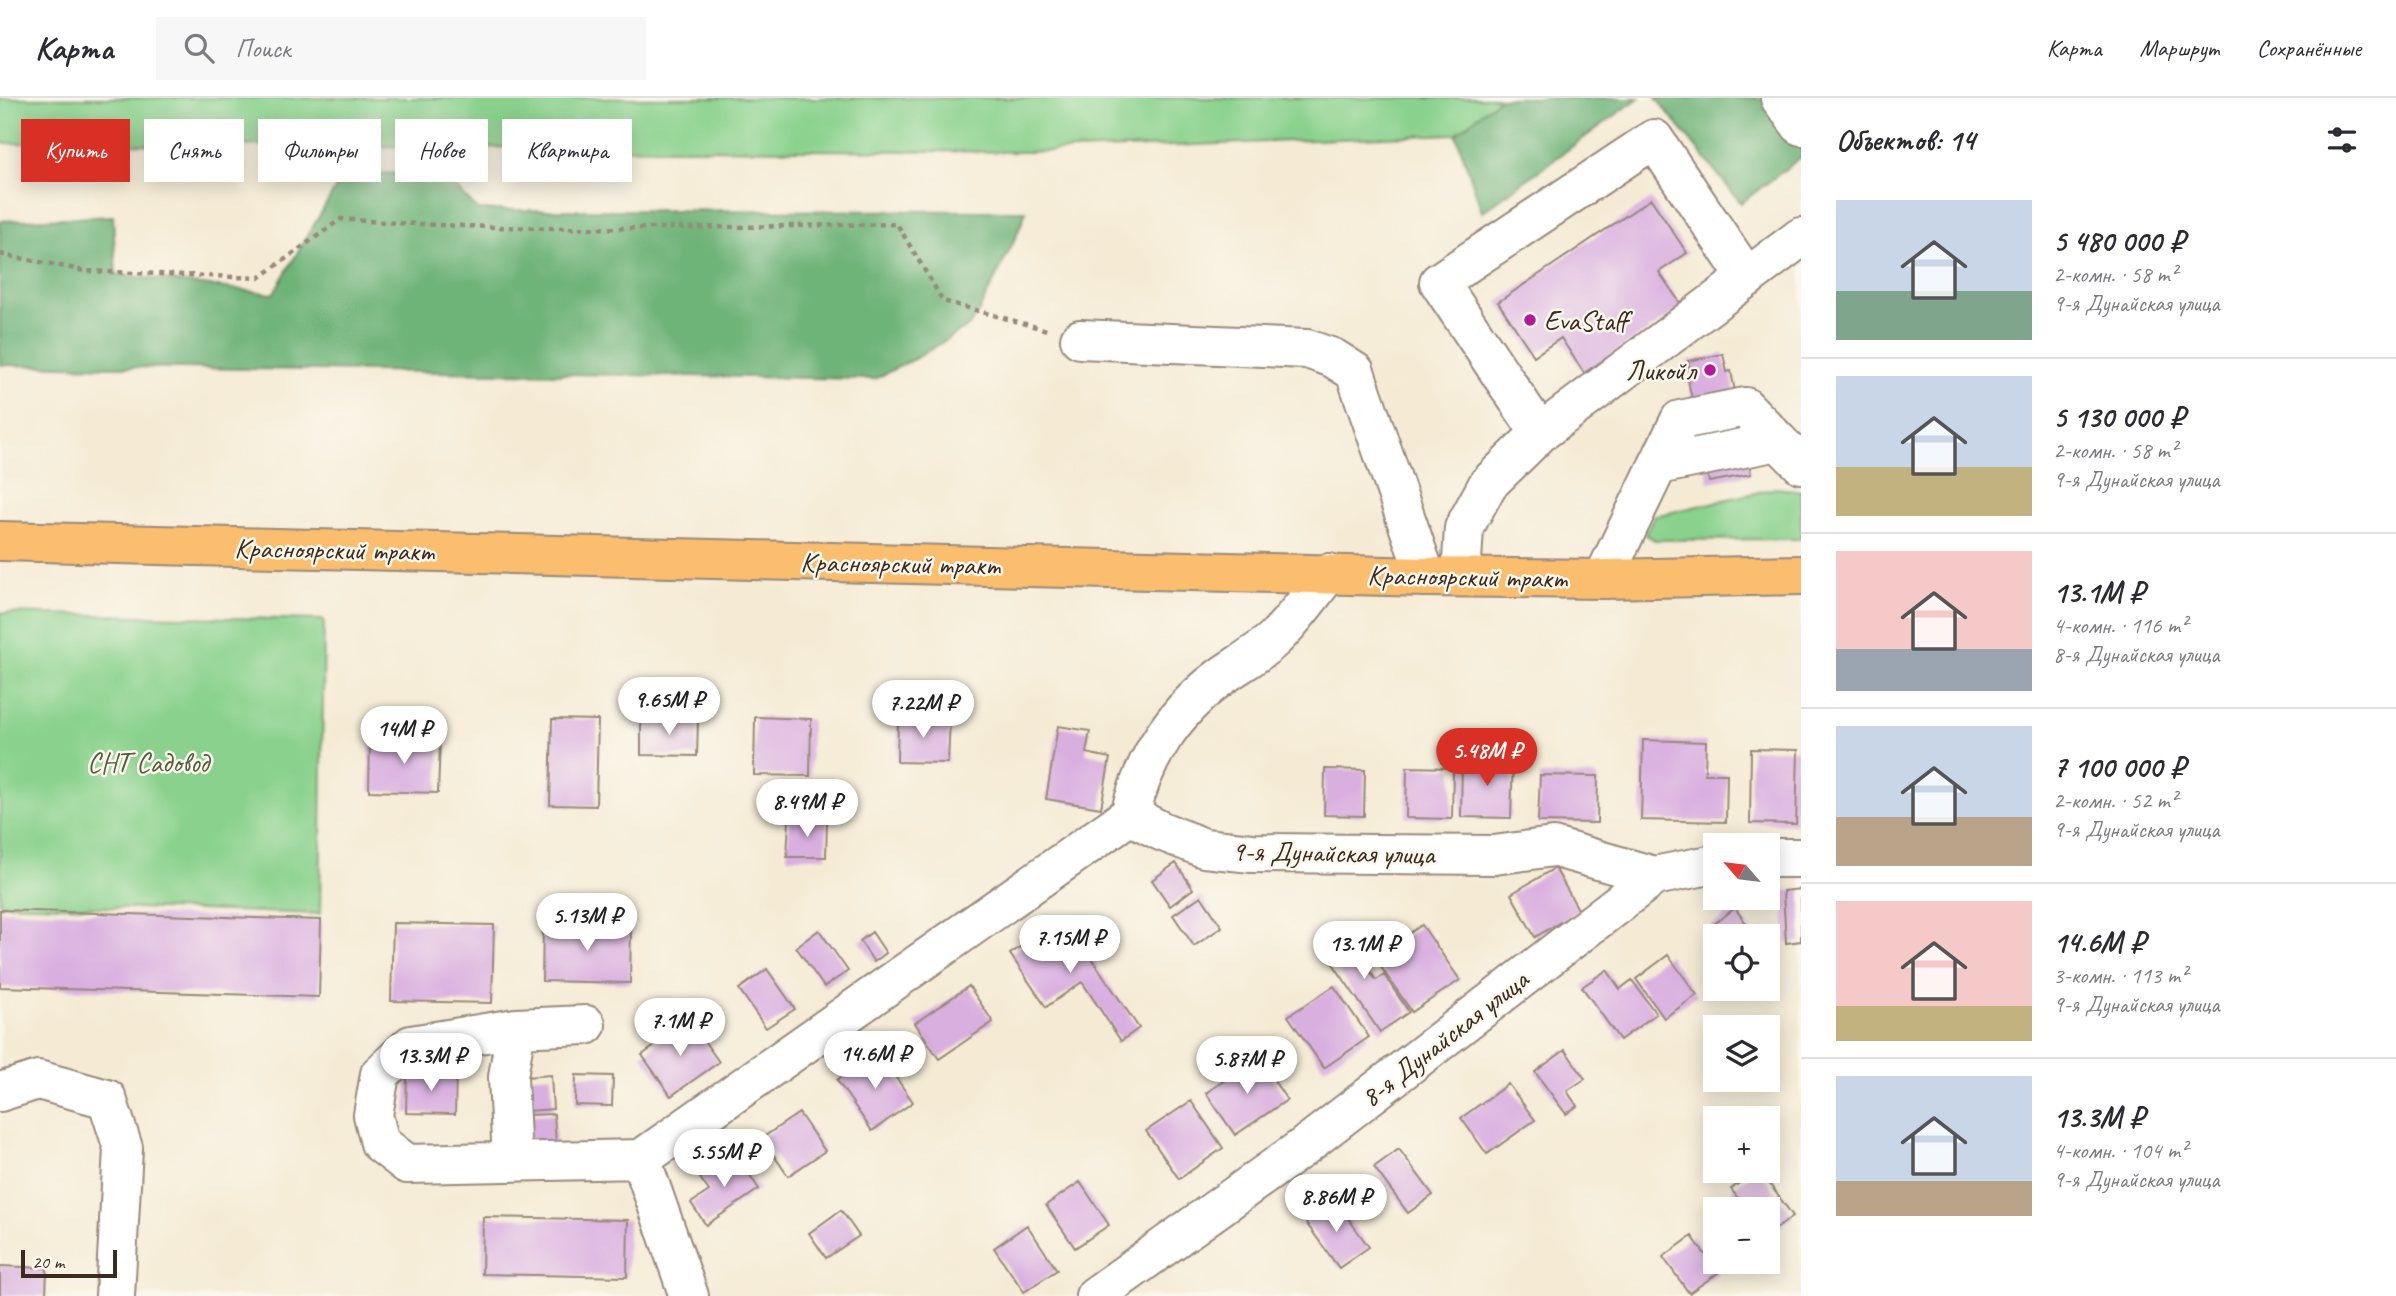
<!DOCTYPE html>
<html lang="ru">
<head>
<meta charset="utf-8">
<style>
	body { margin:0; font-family:Caveat,sans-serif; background:#f7f7f7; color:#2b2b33; height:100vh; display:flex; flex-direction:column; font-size:26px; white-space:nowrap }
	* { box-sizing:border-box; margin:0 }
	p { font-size:23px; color:#7c7c81 }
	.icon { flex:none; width:38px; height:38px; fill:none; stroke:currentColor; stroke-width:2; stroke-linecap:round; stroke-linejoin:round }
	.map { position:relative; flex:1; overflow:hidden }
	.drawer { display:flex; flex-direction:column; background:#fff; width:595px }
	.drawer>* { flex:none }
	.top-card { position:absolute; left:21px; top:21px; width:665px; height:63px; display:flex; gap:14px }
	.needle { width:46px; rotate:298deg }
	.buttons { position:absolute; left:1703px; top:735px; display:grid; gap:14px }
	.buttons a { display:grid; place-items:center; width:77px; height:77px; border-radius:0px; background:#fff; box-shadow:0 4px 18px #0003; font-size:35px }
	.scale { position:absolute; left:21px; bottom:18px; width:96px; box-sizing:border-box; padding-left:7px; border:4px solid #3b2a1e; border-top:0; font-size:19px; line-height:24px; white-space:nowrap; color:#3b2a1e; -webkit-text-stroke:5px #fbf7ec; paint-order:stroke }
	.price { position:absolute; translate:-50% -60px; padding:0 16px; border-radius:24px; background:#fff; color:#222; font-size:23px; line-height:46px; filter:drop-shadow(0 2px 4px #0008) }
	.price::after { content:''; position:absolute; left:50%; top:42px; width:21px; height:16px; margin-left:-10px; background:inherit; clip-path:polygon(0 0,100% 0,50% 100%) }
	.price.active { background:#d93025; color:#fff }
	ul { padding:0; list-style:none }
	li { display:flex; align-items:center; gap:21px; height:175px; padding:0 35px }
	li+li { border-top:2px solid #e1e1e2 }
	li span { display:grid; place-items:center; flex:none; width:196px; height:140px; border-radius:0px; color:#555 }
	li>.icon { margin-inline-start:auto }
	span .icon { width:84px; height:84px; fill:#fffc; stroke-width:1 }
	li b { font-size:30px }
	h2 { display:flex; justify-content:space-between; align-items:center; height:84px; padding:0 35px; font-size:30px }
	.pill { padding:0 24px; border-radius:0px; background:#fff; box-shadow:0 4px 18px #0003; font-size:24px; line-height:63px }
	.pill.active { background:#d93025; color:#fff }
	header { display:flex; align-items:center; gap:42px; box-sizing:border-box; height:98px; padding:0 35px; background:#fff; border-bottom:2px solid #e1e1e2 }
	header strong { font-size:33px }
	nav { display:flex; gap:38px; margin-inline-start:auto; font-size:24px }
	.search { width:490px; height:63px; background:#f7f7f7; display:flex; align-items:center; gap:18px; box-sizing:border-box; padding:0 24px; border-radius:0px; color:#7c7c81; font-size:26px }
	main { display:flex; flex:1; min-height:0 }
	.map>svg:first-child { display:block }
	.green { fill:#89d18c; stroke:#627e55; stroke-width:2 }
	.forest { fill:#6eb378; stroke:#546e4b; stroke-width:2 }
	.building { fill:#d9afe0 }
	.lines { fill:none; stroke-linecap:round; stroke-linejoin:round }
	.minor-casing { stroke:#988a7a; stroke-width:42 }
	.major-casing { stroke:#988a7a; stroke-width:42 }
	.path { stroke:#988a7a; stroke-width:4.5; stroke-dasharray:5 5; stroke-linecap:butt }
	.minor { stroke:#fff; stroke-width:38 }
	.major { stroke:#fbbd6e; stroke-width:38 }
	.poi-dot { fill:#b5179e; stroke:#fbf7ec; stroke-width:2.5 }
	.labels { text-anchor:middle; stroke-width:5; stroke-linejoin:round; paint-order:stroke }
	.poi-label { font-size:28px; fill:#3b2a1e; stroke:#fbf7ec; text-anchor:start }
	.street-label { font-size:28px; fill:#3b2a1e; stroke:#fbf7ec }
	.park-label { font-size:28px; fill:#525c3f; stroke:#fbf7ec }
</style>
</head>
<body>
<header>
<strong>Карта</strong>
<div class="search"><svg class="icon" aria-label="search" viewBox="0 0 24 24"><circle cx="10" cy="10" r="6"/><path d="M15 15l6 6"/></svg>Поиск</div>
<nav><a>Карта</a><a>Маршрут</a><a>Сохранённые</a></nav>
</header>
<main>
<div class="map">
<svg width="1801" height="1198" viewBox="0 0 1801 1198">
	<rect width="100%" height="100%" fill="#fbf7ec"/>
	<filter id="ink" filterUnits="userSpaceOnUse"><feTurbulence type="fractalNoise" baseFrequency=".0143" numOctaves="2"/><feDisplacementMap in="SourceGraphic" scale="14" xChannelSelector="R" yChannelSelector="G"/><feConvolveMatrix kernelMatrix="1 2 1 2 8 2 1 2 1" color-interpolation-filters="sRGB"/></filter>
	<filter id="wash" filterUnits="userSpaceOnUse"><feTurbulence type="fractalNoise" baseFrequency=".00686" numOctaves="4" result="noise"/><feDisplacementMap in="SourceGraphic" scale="28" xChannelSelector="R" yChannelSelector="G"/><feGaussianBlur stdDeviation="1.57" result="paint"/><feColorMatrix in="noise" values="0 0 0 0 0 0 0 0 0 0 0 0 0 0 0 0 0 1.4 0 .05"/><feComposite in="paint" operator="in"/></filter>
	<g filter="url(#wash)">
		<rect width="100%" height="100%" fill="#f5ebd5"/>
		<path class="green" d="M0,0H1500L1456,36L1029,54L0,45Z
			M1776,390L1801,393V441L1655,442L1645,437L1654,418Z
			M0,515L324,522L320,816L0,806Z"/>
		<path class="forest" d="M1500,0H1639L1482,114L1456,36Z
			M1656,0H1801V59L1741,105Z
			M440,74L478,112L1026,113L1016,139L978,215L969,228L920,258L875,281L0,267V123L113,118L116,176L273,196L344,76Z"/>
		<g id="blocks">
			<path class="building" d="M1651,101L1687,155L1659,174L1683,209L1584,275L1561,240L1534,258L1498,204Z
				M1723,256L1727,274L1731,273L1751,376L1709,384L1688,282L1692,281L1688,263Z
				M755,619L811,621L810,678L754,677Z
				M898,619L950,620L948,665L897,664Z
				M552,621L598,622L596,708L550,707Z
				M641,621L698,622L697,658L641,657Z
				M1058,628L1090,633L1086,655L1110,660L1101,710L1046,701Z
				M370,642L440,644L438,695L369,693Z
				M1643,642L1706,644L1705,676H1727L1726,724L1641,722Z
				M1751,651L1798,652L1796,726L1750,725Z
				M1462,661L1513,662L1511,720L1461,719Z
				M1407,669L1453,670L1452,721L1406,720Z
				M1325,671L1365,672L1364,718L1324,717Z
				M1540,677L1598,678L1597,725L1538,724Z
				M789,722L827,723L826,759H787Z
				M1176,765L1193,791L1170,808L1152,782Z
				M1555,770L1579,813L1535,839L1511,796Z
				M1801,791V843L1786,845L1783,793Z
				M1201,798L1222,829L1194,848L1173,817Z
				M1735,810L1755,838H1715L1709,830Z
				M0,812L321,822L319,899L0,889Z
				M393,825L494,827L492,905L391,903Z
				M543,826L631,827L630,885L542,883Z
				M1068,826L1139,930L1121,943L1082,884L1046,909L1010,856L1045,832L1050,838Z
				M1422,827L1460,882L1412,914L1374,859Z
				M1340,828L1376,882L1384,877L1409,914L1380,934L1318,844Z
				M819,832L848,873L824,889L796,849Z
				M872,834L886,855L874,864L860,843Z
				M1668,857L1697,897L1664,920L1636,881Z
				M767,871L795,911L766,930L739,891Z
				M1607,872L1620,891L1632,882L1656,916L1620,942L1582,889Z
				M969,888L993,924L939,961L915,925Z
				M1334,888L1369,939L1324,970L1288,918Z
				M690,923L719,964L671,998L642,957Z
				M1565,952L1585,981L1567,993L1577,1008L1566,1016L1535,974Z
				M878,954L913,1004L872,1033L837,982Z
				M1258,959L1287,1002L1235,1037L1206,995Z
				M407,975H456L455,1016L406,1015Z
				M551,977L553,1011L528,1013L526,979Z
				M576,977L613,978L612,1008L575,1007Z
				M1508,986L1535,1022L1487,1056L1461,1020Z
				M1191,1003L1223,1050L1179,1081L1146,1033Z
				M799,1015L825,1053L788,1078L762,1040Z
				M554,1016L556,1046L527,1047L526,1017Z
				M1399,1051L1433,1097L1408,1115L1374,1069Z
				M735,1055L759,1091L706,1127L691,1105L709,1093L700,1080Z
				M1756,1073H1760L1793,1118L1768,1137V1111H1746L1731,1091Z
				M1080,1084L1109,1127L1075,1150L1046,1107Z
				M1334,1101L1369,1149L1339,1170L1304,1122Z
				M841,1112L859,1138L826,1160L809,1135Z
				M483,1119L628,1122L627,1179L482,1176Z
				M1027,1127L1057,1172L1024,1194L994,1150Z
				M1692,1138L1718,1175L1689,1195L1663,1159Z
				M0,1168L47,1170L46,1198H0Z"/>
		</g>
	</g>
	<g filter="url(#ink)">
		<use href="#blocks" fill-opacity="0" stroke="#988a7a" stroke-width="2"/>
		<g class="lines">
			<g class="minor-casing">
				<path id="minor" d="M1780,0L1801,28
					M1080,241L1307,251L1333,260L1355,274L1426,479
					M1540,335L1439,184L1654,41L1747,180
					M1658,367L1680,322L1745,309L1778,343
					M1461,479L1464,430L1488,386L1540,335L1801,139
					M1603,481L1658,367L1778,343L1801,366
					M1130,717C1144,659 1173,614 1222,578C1239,566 1259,555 1274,541C1294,522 1311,497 1329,475
					M1768,760H1801
					M586,927L516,930L411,947L380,976L373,1017L380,1045L407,1066L641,1061
					M0,994L38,982L107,1001L123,1050L115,1198
					M641,1061L1130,717L1161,733L1204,750L1252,755L1494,757L1553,749L1654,778L1715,766
					M641,1061L689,1198
					M512,1064L508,979L516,930
					M1095,1198L1302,1050L1654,778"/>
			</g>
			<g class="major-casing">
				<path id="major" d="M0,443L1426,479L1603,481L1801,477"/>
			</g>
			<path class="path" d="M0,156L85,173L259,180L341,121C526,136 711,129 897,126L943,203L1047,232"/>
			<use href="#minor" class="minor"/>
			<use href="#major" class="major"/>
		</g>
	</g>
	<g class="poi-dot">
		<circle cx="1530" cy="222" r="7"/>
		<circle cx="1710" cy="272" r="7"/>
	</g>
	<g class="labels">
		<g class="poi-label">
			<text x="1544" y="232">EvaStaff</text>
			<text x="1696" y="282" text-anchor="end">Ликойл</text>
		</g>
		<g class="street-label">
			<text transform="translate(334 451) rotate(1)" y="10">Красноярский тракт</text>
			<text transform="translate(900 465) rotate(1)" y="10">Красноярский тракт</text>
			<text transform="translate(1467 478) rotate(1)" y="10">Красноярский тракт</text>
			<text transform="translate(1333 754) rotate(1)" y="10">9-я Дунайская улица</text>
			<text transform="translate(1444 940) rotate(-38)" y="10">8-я Дунайская улица</text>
		</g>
		<g class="park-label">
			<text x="148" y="674">СНТ Садовод</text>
		</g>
	</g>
</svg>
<div class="buttons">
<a><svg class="needle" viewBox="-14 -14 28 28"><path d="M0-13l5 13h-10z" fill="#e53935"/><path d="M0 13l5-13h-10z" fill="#7c7c81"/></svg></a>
<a><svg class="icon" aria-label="locate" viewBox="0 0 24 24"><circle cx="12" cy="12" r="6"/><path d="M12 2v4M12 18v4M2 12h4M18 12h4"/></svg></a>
<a><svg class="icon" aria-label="layers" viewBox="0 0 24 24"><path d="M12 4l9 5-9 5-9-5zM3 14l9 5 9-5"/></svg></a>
<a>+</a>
<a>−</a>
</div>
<div class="scale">20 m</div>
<b class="price" style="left:669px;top:639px">9.65M ₽</b>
<b class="price" style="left:923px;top:642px">7.22M ₽</b>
<b class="price" style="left:404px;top:668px">14M ₽</b>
<b class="price active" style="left:1487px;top:690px">5.48M ₽</b>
<b class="price" style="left:807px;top:741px">8.49M ₽</b>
<b class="price" style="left:587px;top:855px">5.13M ₽</b>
<b class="price" style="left:1070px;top:877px">7.15M ₽</b>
<b class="price" style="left:1364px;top:883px">13.1M ₽</b>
<b class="price" style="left:680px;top:960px">7.1M ₽</b>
<b class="price" style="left:875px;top:993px">14.6M ₽</b>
<b class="price" style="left:431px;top:995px">13.3M ₽</b>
<b class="price" style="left:1247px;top:998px">5.87M ₽</b>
<b class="price" style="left:724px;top:1091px">5.55M ₽</b>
<b class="price" style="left:1336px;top:1136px">8.86M ₽</b>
<div class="top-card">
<a class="pill active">Купить</a>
<a class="pill">Снять</a>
<a class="pill">Фильтры</a>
<a class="pill">Новое</a>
<a class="pill">Квартира</a>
</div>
</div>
<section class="drawer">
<h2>Объектов: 14<svg class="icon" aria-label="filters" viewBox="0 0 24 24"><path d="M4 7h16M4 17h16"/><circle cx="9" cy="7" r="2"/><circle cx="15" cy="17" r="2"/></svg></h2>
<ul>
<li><span style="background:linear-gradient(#c9d6e8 65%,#7fa58c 0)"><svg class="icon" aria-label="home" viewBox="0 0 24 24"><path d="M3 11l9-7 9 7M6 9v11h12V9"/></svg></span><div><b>5 480 000 ₽</b><p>2-комн. · 58 m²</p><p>9-я Дунайская улица</p></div></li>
<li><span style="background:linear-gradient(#c9d6e8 65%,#c2b280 0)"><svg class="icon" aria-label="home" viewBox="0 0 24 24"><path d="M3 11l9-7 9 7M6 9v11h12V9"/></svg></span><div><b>5 130 000 ₽</b><p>2-комн. · 58 m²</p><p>9-я Дунайская улица</p></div></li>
<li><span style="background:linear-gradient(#f6c9c9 70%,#9aa5b1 0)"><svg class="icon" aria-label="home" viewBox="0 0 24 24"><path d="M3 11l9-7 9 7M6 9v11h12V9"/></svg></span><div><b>13.1M ₽</b><p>4-комн. · 116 m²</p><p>8-я Дунайская улица</p></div></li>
<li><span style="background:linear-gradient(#c9d6e8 65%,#b9a48a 0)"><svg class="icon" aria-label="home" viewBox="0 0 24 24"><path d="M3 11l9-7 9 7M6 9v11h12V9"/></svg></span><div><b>7 100 000 ₽</b><p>2-комн. · 52 m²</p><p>9-я Дунайская улица</p></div></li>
<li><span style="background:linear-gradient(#f6c9c9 75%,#c2b280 0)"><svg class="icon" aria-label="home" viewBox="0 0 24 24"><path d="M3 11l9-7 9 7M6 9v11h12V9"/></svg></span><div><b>14.6M ₽</b><p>3-комн. · 113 m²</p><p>9-я Дунайская улица</p></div></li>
<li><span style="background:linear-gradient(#c9d6e8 75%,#b9a48a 0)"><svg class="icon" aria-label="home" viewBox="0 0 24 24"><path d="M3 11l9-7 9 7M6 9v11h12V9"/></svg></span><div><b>13.3M ₽</b><p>4-комн. · 104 m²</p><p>9-я Дунайская улица</p></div></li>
</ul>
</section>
</main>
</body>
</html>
